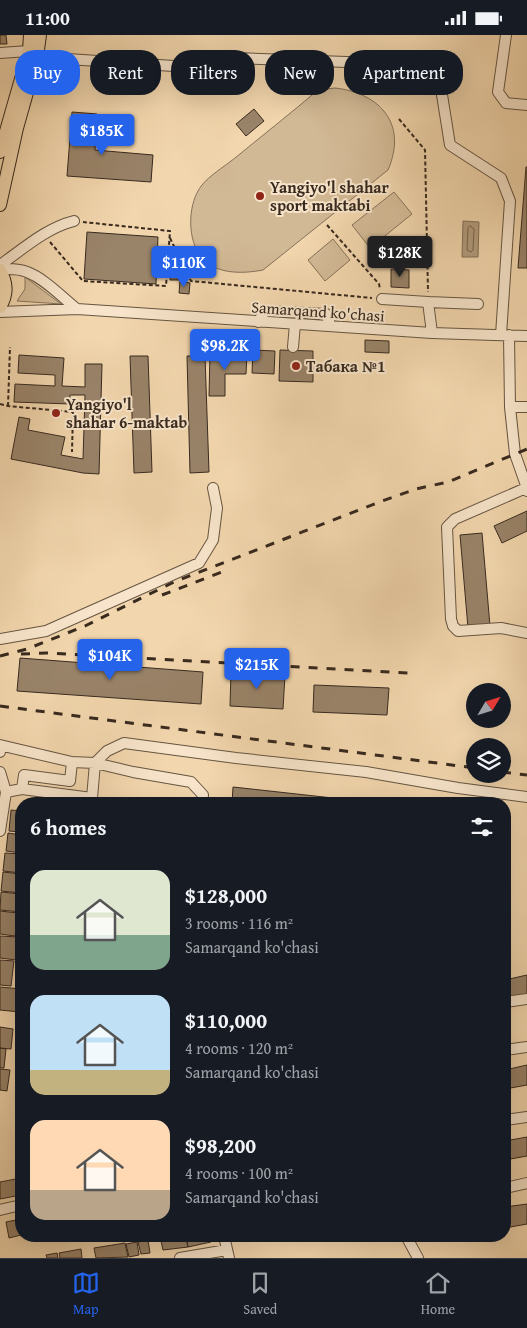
<!DOCTYPE html>
<html lang="en">
<head>
<meta charset="utf-8">
<style>
	body { margin:0; font-family:"Gentium Book Plus",serif; background:#242831; color:#f1f3f6; height:100vh; display:flex; flex-direction:column; font-size:19px; white-space:nowrap }
	* { box-sizing:border-box; margin:0 }
	p { font-size:16px; color:#9ea1a6 }
	.icon { flex:none; width:28px; height:28px; fill:none; stroke:currentColor; stroke-width:2; stroke-linecap:round; stroke-linejoin:round }
	.map { position:relative; flex:1; overflow:hidden }
	.drawer { position:absolute; left:15px; top:762px; width:496px; height:445px; display:flex; flex-direction:column; background:#171b24; border-radius:20px; box-shadow:0 5px 20px #0002 }
	.drawer>* { flex:none }
	.hud { position:absolute; left:15px; top:15px; width:498px; height:45px; display:flex; gap:10px }
	.needle { width:32px; rotate:52deg }
	.controls { position:absolute; left:466px; top:648px; display:grid; gap:10px }
	.controls a { display:grid; place-items:center; width:45px; height:45px; border-radius:50%; background:#171b24; box-shadow:0 5px 20px #0002; font-size:25px }
	.price { position:absolute; translate:-50% -42px; padding:0 11px; border-radius:5px; background:#2563eb; color:#fff; font-size:16px; line-height:32px; filter:drop-shadow(0 1px 2px #0008) }
	.price::after { content:''; position:absolute; left:50%; top:30px; width:15px; height:11px; margin-left:-8px; background:inherit; clip-path:polygon(0 0,100% 0,50% 100%) }
	.price.on { background:#222; color:#fff }
	ul { padding:0; list-style:none }
	li { display:flex; align-items:center; gap:15px; height:125px; padding:0 15px }
	li span { display:grid; place-items:center; flex:none; width:140px; height:100px; border-radius:15px; color:#555 }
	li>.icon { margin-inline-start:auto }
	span .icon { width:60px; height:60px; fill:#fffc; stroke-width:1 }
	li b { font-size:21px }
	h2 { display:flex; justify-content:space-between; align-items:center; height:60px; padding:0 15px; font-size:21px }
	.pill { padding:0 18px; border-radius:20px; background:#171b24; box-shadow:0 5px 20px #0002; font-size:18px; line-height:45px }
	.pill.on { background:#2563eb; color:#fff }
	.status { display:flex; justify-content:space-between; align-items:center; height:35px; padding:0 25px; background:#171b24; direction:ltr }
	.status svg { height:14px; fill:currentColor }
	.dock { display:flex; justify-content:space-around; align-items:center; height:70px; border-top:1px solid #363941; background:#171b24; font-size:14px; color:#9ea1a6 }
	.dock a { display:grid; justify-items:center; gap:2px }
	.dock .on { color:#2563eb }
	.map>svg:first-child { display:block }
	.green { fill:#d2b995; stroke:#85725a }
	.water { fill:#b39c7d; stroke:#826e57 }
	.lines { fill:none; stroke-linecap:round; stroke-linejoin:round }
	.shore { stroke:#76634e; stroke-width:1 }
	.building { fill:#998369; stroke:#382a1f }
	.minor-casing { stroke:#665542; stroke-width:12 }
	.major-casing { stroke:#382a1f; stroke-width:14 }
	.path { stroke:#382a1f; stroke-width:2; stroke-dasharray:4 2.5; stroke-linecap:butt }
	.minor { stroke:#f7e4ca; stroke-width:10 }
	.major { stroke:#f2d6ad; stroke-width:12 }
	.rail { stroke:#382a1f; stroke-width:3; stroke-dasharray:9 9; stroke-linecap:butt }
	.poi-dot { fill:#8f2418; stroke:#f7e4ca; stroke-width:2 }
	.labels { text-anchor:middle; stroke-width:4; stroke-linejoin:round; paint-order:stroke }
	.poi-label { font-size:16px; font-weight:bold; fill:#382a1f; stroke:#f7e4ca; text-anchor:start }
	.street-label { font-size:16px; fill:#382a1f; stroke:#f7e4ca }
</style>
</head>
<body>
<div class="status"><b>11:00</b><svg viewBox="0 0 49 12"><path d="M0 12V9h3v3zM5 12V6h3v6zM10 12V3h3v9zM15 12V0h3v12zM26 1h20v11H26zM47 4h2v5h-2z"/></svg></div>
<div class="map">
<svg width="527" height="1223" viewBox="0 0 527 1223">
	<rect width="100%" height="100%" fill="#f2d6ad"/>
	<filter id="stains"><feTurbulence type="fractalNoise" baseFrequency=".004" numOctaves="4"/><feColorMatrix values="0 0 0 0 .2 0 0 0 0 .09 0 0 0 0 .02 0 0 0 .5 -.17"/></filter>
	<radialGradient id="worn" r=".72"><stop offset=".6" stop-color="#630" stop-opacity="0"/><stop offset="1" stop-color="#630" stop-opacity=".3"/></radialGradient>
	<path class="green" d="M335,53C380,58 408,89 388,135L263,235C242,239 213,240 199,219C187,201 188,167 202,150C209,141 225,131 235,123C263,100 291,78 318,55Z
		M394,157L412,179L370,213L352,190Z
		M333,204L350,225L325,246L308,225Z
		M25,242L61,269L17,266L25,254Z"/>
	<path class="water" d="M463,186L479,187L478,222H462Z"/>
	<g class="lines">
		<path class="shore" d="M470,191L474,194L473,215L471,217L467,215L468,193Z"/>
	</g>
	<path class="building" d="M0,0H6L7,9H0Z
		M254,74L264,86L246,101L236,89Z
		M72,77L97,79L95,115L153,120L151,147L67,141Z
		M526,132H527V233H518Z
		M87,197L158,202L156,249L84,244Z
		M172,230H180L179,245H170Z
		M391,234L409,235V253L391,252Z
		M180,246L190,248L189,259L179,258Z
		M365,305L389,306V318L365,317Z
		M253,315L275,316L274,339L252,338Z
		M280,315L313,316V347L279,346Z
		M210,319H247L246,339H225V361H209Z
		M19,320L64,323L62,351L85,352V329H102L99,439L83,438L11,424L19,382L30,384L28,395L65,402L61,420L83,424L85,360H70V369L14,367L15,349L55,351V340L18,338Z
		M130,321H148L152,437L134,438Z
		M187,321H205L209,437L190,438Z
		M527,476V496L502,508L494,491Z
		M482,498L490,591L468,593L460,500Z
		M20,623L203,637L201,669L17,656Z
		M231,637L285,640L283,674L230,671Z
		M314,650L389,653L387,680L313,677Z
		M233,752L342,764V769H232Z
		M11,775L21,776V797L9,796Z
		M8,798L21,800V818L6,816Z
		M5,818L21,819V838L3,836Z
		M3,837L21,839V858L1,856Z
		M1,857L21,859V877L0,875Z
		M0,876L18,878L15,901L0,899Z
		M0,901L18,902L16,925L0,923Z
		M0,925L14,926L11,951L0,950Z
		M527,940V959L505,963V945Z
		M0,952L21,954L20,977L0,975Z
		M0,992L13,994L11,1014L0,1013Z
		M0,1013L6,1014L4,1033H0Z
		M527,1030V1050L505,1054V1035Z
		M0,1034L10,1035L7,1056L0,1055Z
		M527,1102V1121L505,1125V1106Z
		M21,1143V1160L0,1164V1147Z
		M527,1169V1189L505,1193V1172Z
		M21,1184V1200L9,1203L6,1187Z
		M186,1201H210L211,1207L188,1212Z
		M186,1203L188,1212L163,1215L161,1206Z
		M148,1205L150,1218L141,1219L138,1207Z
		M137,1207L139,1220L129,1222L126,1209Z
		M125,1208L128,1222L96,1223L94,1213Z
		M81,1214L82,1223H60L59,1218Z
		M57,1218L58,1223H47L46,1220Z"/>
	<g class="lines">
		<g class="minor-casing">
			<path id="minor" d="M506,0L498,57L506,68L527,70
				M0,18L29,16
				M37,22L204,33L236,23L432,30L439,41L450,110L501,143L510,166L501,300
				M0,230C23,214 46,193 74,186
				M0,234C9,234 19,233 27,237C44,243 63,263 77,274
				M382,264L428,267L432,298
				M428,267L478,269
				M0,277L77,274L432,298L527,301
				M258,287L265,276L326,279L331,291
				M509,300L510,372L515,419L527,453
				M293,312L295,289
				M510,372H527
				M527,456L526,453L455,484L447,492L451,584L453,591L458,596L501,593L527,598
				M0,604L46,596L199,528L213,505L217,473L213,453
				M0,717V710L72,727L95,728L133,737L191,747L203,760L202,769
				M72,727L70,746L24,740L22,754L92,763L95,728L107,716L124,708L236,723L366,737L458,753L527,762
				M0,737L6,757L22,754
				M0,796L6,757
				M505,967L527,964
				M505,1015L527,1012
				M505,1085L527,1082
				M505,1153L527,1148
				M0,1175L21,1170
				M224,1201L229,1223
				M406,1201L418,1223
				M180,1223L227,1215"/>
		</g>
		<g class="major-casing">
			<path id="major" d="M0,117L29,16L30,0
				M0,170L17,93L37,22L40,0
				M0,235C7,248 8,259 0,272"/>
		</g>
		<path class="path" d="M399,84L425,115L428,257
			M327,190L379,249L380,254
			M170,203L191,246L372,263
			M50,207L83,246L166,251L170,196L83,187
			M181,226L193,217
			M0,369L8,371L73,377L72,417
			M8,371L10,312"/>
		<use href="#minor" class="minor"/>
		<use href="#major" class="major"/>
		<path class="rail" d="M162,560L222,537
			M21,619L47,618L408,638
			M0,621L27,614L85,591L174,547L382,466L416,454L448,447L527,414
			M0,671L475,733
			M502,737L527,740"/>
	</g>
	<g class="poi-dot">
		<circle cx="260" cy="161" r="5"/>
		<circle cx="296" cy="331" r="5"/>
		<circle cx="56" cy="378" r="5"/>
	</g>
	<g class="labels">
		<g class="poi-label">
			<text x="270" y="158">Yangiyo'l shahar<tspan x="270" dy="18">sport maktabi</tspan></text>
			<text x="306" y="337">Табака №1</text>
			<text x="66" y="375">Yangiyo'l<tspan x="66" dy="18">shahar 6-maktab</tspan></text>
		</g>
		<g class="street-label">
			<text transform="translate(318 276) rotate(4)" y="6">Samarqand ko'chasi</text>
		</g>
	</g>
	<rect width="100%" height="100%" filter="url(#stains)"/>
	<rect width="100%" height="100%" fill="url(#worn)"/>
</svg>
<div class="controls">
<a><svg class="needle" viewBox="-14 -14 28 28"><path d="M0-13l5 13h-10z" fill="#e53935"/><path d="M0 13l5-13h-10z" fill="#9ea1a6"/></svg></a>
<a><svg class="icon" aria-label="layers" viewBox="0 0 24 24"><path d="M12 4l9 5-9 5-9-5zM3 14l9 5 9-5"/></svg></a>
</div>
<b class="price" style="left:102px;top:121px">$185K</b>
<b class="price on" style="left:400px;top:243px">$128K</b>
<b class="price" style="left:184px;top:253px">$110K</b>
<b class="price" style="left:225px;top:336px">$98.2K</b>
<b class="price" style="left:110px;top:646px">$104K</b>
<b class="price" style="left:257px;top:655px">$215K</b>
<div class="hud">
<a class="pill on">Buy</a>
<a class="pill">Rent</a>
<a class="pill">Filters</a>
<a class="pill">New</a>
<a class="pill">Apartment</a>
</div>
<section class="drawer">
<h2>6 homes<svg class="icon" aria-label="filters" viewBox="0 0 24 24"><path d="M4 7h16M4 17h16"/><circle cx="9" cy="7" r="2"/><circle cx="15" cy="17" r="2"/></svg></h2>
<ul>
<li><span style="background:linear-gradient(#dfe7d0 65%,#7fa58c 0)"><svg class="icon" aria-label="home" viewBox="0 0 24 24"><path d="M3 11l9-7 9 7M6 9v11h12V9"/></svg></span><div><b>$128,000</b><p>3 rooms · 116 m²</p><p>Samarqand ko'chasi</p></div></li>
<li><span style="background:linear-gradient(#bfe0f5 75%,#c2b280 0)"><svg class="icon" aria-label="home" viewBox="0 0 24 24"><path d="M3 11l9-7 9 7M6 9v11h12V9"/></svg></span><div><b>$110,000</b><p>4 rooms · 120 m²</p><p>Samarqand ko'chasi</p></div></li>
<li><span style="background:linear-gradient(#ffd9b3 70%,#b9a48a 0)"><svg class="icon" aria-label="home" viewBox="0 0 24 24"><path d="M3 11l9-7 9 7M6 9v11h12V9"/></svg></span><div><b>$98,200</b><p>4 rooms · 100 m²</p><p>Samarqand ko'chasi</p></div></li>
</ul>
</section>
</div>
<nav class="dock">
<a class="on"><svg class="icon" aria-label="map" viewBox="0 0 24 24"><path d="M3 6l6-2 6 2 6-2v14l-6 2-6-2-6 2zM9 4v14M15 6v14"/></svg>Map</a>
<a><svg class="icon" aria-label="saved" viewBox="0 0 24 24"><path d="M7 4h10v16l-5-4-5 4z"/></svg>Saved</a>
<a><svg class="icon" aria-label="home" viewBox="0 0 24 24"><path d="M3 11l9-7 9 7M6 9v11h12V9"/></svg>Home</a>
</nav>
</body>
</html>
